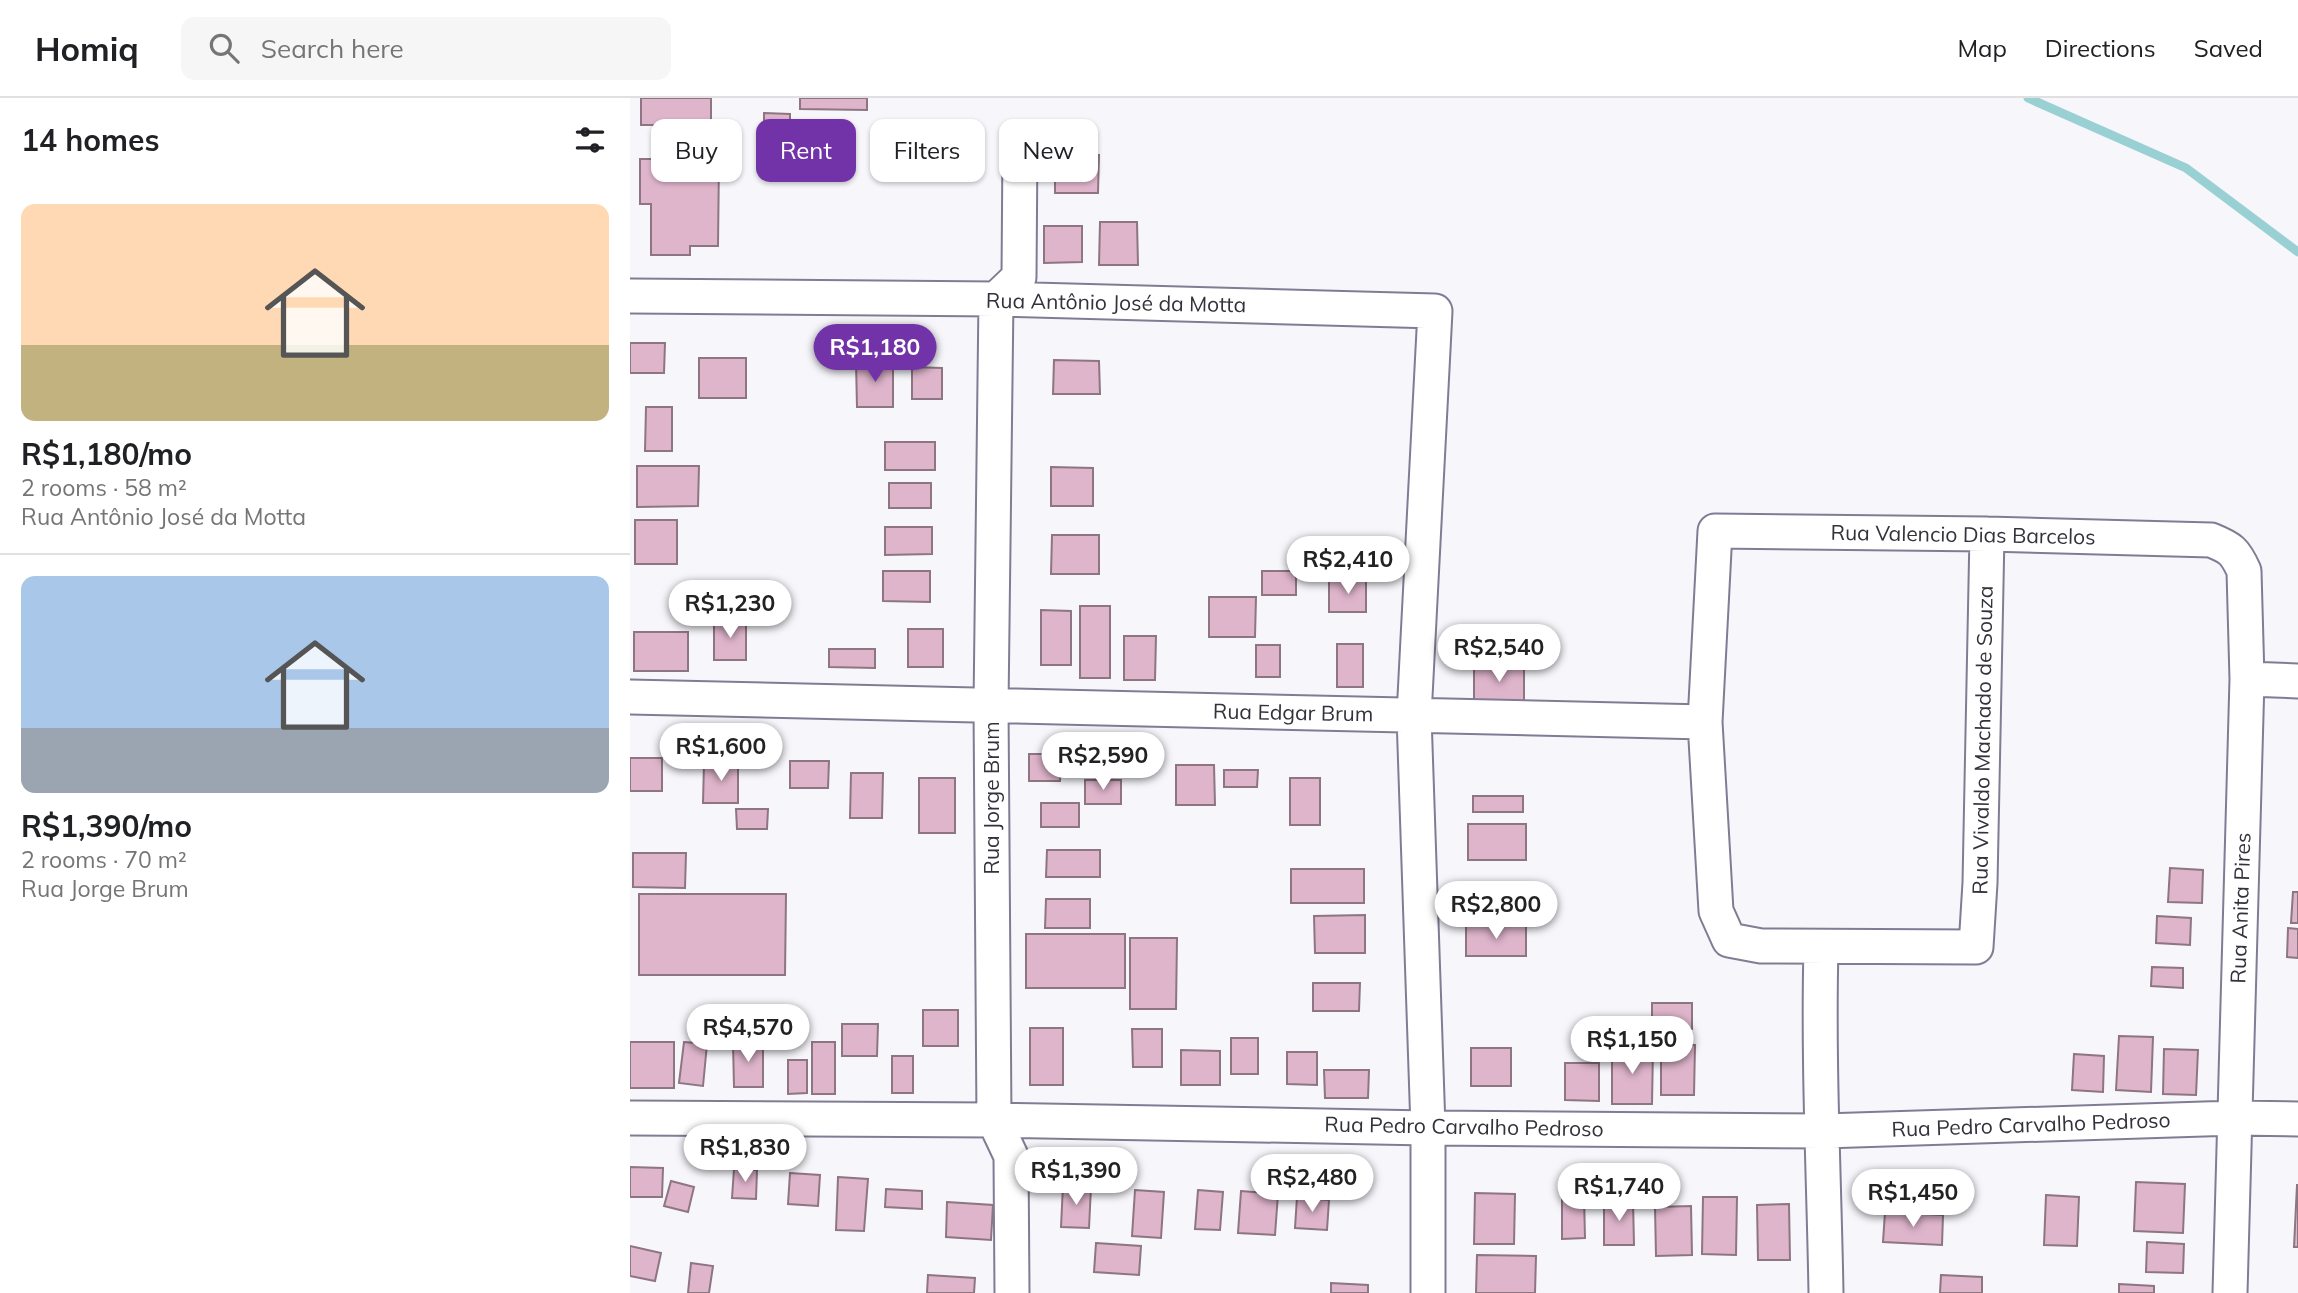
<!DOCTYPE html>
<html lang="en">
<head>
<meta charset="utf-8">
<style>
	body { margin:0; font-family:Mulish,sans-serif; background:#f6f6f6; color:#202124; height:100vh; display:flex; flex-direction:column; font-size:26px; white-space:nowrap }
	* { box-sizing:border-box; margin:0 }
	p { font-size:23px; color:#757577 }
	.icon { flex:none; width:38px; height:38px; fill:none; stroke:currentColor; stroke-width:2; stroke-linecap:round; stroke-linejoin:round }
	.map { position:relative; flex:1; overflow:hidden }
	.panel { display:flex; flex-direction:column; background:#fff; width:630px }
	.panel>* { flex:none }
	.guide { position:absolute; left:21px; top:21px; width:665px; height:63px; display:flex; gap:14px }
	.price { position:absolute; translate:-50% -60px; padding:0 16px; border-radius:24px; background:#fff; color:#222; font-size:23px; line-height:46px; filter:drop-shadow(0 2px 4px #0008) }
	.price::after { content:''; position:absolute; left:50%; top:42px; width:21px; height:16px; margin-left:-10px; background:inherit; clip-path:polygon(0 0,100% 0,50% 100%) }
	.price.active { background:#7233a9; color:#fff }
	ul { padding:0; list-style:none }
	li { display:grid; align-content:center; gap:14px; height:371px; padding:0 21px }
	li+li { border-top:2px solid #e0e0e0 }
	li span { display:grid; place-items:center; height:217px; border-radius:14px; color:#555 }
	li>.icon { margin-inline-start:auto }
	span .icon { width:126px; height:126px; fill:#fffc; stroke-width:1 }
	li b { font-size:30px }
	h2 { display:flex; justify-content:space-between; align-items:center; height:84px; padding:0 21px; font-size:30px }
	.tag { padding:0 24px; border-radius:14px; background:#fff; box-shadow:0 2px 5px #0004; font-size:24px; line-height:63px }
	.tag.active { background:#7233a9; color:#fff }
	header { display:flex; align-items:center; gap:42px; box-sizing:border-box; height:98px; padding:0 35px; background:#fff; border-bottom:2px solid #e0e0e0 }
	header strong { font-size:33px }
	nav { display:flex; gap:38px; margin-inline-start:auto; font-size:24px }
	.search { width:490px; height:63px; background:#f6f6f6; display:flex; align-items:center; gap:18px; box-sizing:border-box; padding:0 24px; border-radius:14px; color:#757577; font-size:26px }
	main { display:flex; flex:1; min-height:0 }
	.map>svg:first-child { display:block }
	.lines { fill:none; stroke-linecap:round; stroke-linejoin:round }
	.stream { stroke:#99d0d3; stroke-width:9 }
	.building { fill:#dfb5cc; stroke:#8d7582; stroke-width:2 }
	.minor-casing { stroke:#807c93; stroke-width:37 }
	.minor { stroke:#fff; stroke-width:33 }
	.labels { text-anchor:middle; stroke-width:7; stroke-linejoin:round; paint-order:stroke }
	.street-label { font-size:21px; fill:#33323b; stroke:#fff }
</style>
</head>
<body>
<header>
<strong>Homiq</strong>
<div class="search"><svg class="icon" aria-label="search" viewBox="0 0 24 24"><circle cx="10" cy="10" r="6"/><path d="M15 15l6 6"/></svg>Search here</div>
<nav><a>Map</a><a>Directions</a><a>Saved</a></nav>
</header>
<main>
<section class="panel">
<h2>14 homes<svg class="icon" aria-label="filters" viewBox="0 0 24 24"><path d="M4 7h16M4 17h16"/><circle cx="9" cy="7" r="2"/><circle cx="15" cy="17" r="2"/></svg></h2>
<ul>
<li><span style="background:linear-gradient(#ffd9b3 65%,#c2b280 0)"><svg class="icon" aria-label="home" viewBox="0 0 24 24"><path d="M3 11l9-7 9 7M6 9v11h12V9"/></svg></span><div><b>R$1,180/mo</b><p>2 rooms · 58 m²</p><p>Rua Antônio José da Motta</p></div></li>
<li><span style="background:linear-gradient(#a9c7e8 70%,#9aa5b1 0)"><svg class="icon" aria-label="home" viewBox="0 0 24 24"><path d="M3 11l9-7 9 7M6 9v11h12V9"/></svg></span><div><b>R$1,390/mo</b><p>2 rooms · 70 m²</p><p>Rua Jorge Brum</p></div></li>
</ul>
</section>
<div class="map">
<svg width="1668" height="1195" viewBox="0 0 1668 1195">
	<rect width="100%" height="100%" fill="#f7f6fb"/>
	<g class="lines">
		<path class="stream" d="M1398,0L1556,70L1668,154"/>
	</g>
	<path class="building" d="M11,0H81V27H11Z
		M170,0H237V12L170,11Z
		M134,15L160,16V56H134Z
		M425,57H469L468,95H425Z
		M10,61H89L88,148H60V157H21V106H10Z
		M470,124H507L508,167H469Z
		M414,128H452V164L414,165Z
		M0,245H35L34,275H0Z
		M69,260H116V300H69Z
		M424,262L469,263L470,296H423Z
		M226,264H263V309H227Z
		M282,269L312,270V301H282Z
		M16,309H42V353H15Z
		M255,344H305V372H255Z
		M7,368H69L68,408L7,409Z
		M421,369L463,370V408H421Z
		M259,385H301V410H259Z
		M5,422H47V466H5Z
		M255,429H302V456L255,457Z
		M422,437H469V476H421Z
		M253,473H300V504L253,503Z
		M632,473H666V497H632Z
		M699,482H736V514H699Z
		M579,499H626L625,539H579Z
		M450,508H480V580H450Z
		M411,512L441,513V567H411Z
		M84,521H116V562H84Z
		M278,531H313V569H278Z
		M4,534H58V573H4Z
		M494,538H526L525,582H494Z
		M707,546H733V589H707Z
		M626,547H650V579H626Z
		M199,551H245V570L199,569Z
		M844,567H894V604H844Z
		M399,656H430V683H399Z
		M0,660H32V693H0Z
		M160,663H199L198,690H160Z
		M74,665H108V705H73Z
		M546,667H584L585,707H546Z
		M594,672H628L627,689H594Z
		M221,675H253L252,720H220Z
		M289,680H325V735H289Z
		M660,680H690V727H660Z
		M455,682H491V706H455Z
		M843,698H893V714H843Z
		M411,705H449V729H411Z
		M106,711H138L137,731H107Z
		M838,726H896V762H838Z
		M417,752H470V779H416Z
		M3,755H56L55,790L3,789Z
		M1540,770L1573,772L1572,805L1538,804Z
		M661,771H734V805H661Z
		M888,790V822H840V791Z
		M1663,794H1668V825H1661Z
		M9,796H156L155,877H9Z
		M416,801H460V830H415Z
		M735,817V855H685L684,818Z
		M1527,818L1561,820L1560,847L1526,845Z
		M836,828H896V858H836Z
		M1658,830L1668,831V860L1657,859Z
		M396,836H495V890H396Z
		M500,840H547L546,911H500Z
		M1522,869L1553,870V890L1521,888Z
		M683,885H730L729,913H683Z
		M1022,905H1062V931L1022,930Z
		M293,912H328V948H293Z
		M212,926H248L247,958H212Z
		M400,930H433V987H400Z
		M502,931H532V969H503Z
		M1489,938L1523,939L1521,994L1486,992Z
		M601,940H628V976H601Z
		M0,944H44V990H0Z
		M54,944L77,946L73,988L49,985Z
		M103,944H133V989H104Z
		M182,944H205V996H182Z
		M1031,947H1065L1064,997H1031Z
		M841,950H881V988H841Z
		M982,951H1023L1022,1006H982Z
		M1534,951L1568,952L1566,997L1533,996Z
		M551,952L590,953V987H551Z
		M657,954H687V987L657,986Z
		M1444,956L1474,958L1473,994L1442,992Z
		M262,958H283V995H262Z
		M158,962H177V995L158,996Z
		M935,965H969V1003L935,1002Z
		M694,972H739L738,1000H695Z
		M0,1069L33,1070L32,1099H0Z
		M104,1071L127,1072L126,1101L102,1100Z
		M160,1075L190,1077L188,1108L158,1106Z
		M208,1079L238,1081L234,1133L206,1132Z
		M41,1083L64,1089L58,1114L34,1108Z
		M1506,1084L1555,1086L1553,1135L1504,1133Z
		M433,1087L461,1089L459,1130L431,1129Z
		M1667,1087H1668V1149H1664Z
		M256,1091L292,1093V1111L255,1109Z
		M505,1092L534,1094L531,1140L502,1138Z
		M568,1092L593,1094L590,1132L565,1131Z
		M611,1093L648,1096L645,1137L608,1135Z
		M845,1095L885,1096L884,1146H844Z
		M1416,1097L1449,1099L1447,1148L1414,1147Z
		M932,1098H954L955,1140L932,1141Z
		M667,1099L699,1102L697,1132L665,1130Z
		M1073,1099H1107L1106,1157L1072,1156Z
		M1003,1103L1004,1147H974V1104Z
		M317,1104L363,1107L361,1142L316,1139Z
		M1159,1106L1160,1162H1128L1127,1107Z
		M1061,1108L1062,1157L1026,1158L1025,1109Z
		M1255,1114L1313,1117L1312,1147L1253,1144Z
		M1517,1144L1554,1146L1553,1175L1516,1174Z
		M466,1145L511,1148L509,1177L464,1174Z
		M0,1148L31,1155L25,1183L0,1178Z
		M847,1157L906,1158L905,1195H846Z
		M61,1165L83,1168L79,1195H58Z
		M298,1177L345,1180L344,1195H297Z
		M1311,1177L1352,1179V1195H1310Z
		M701,1185L738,1187V1195H701Z
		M1489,1186L1524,1188V1195H1489Z"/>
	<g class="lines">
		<g class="minor-casing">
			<path id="minor" d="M0,198L366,201L805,213L784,618L798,1030V1195
				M366,201L361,608L364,1022L381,1058L382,1195
				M366,201L389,179L390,47
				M1357,436L1350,785L1346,849L1131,848L1099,842L1086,813L1075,624L1085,433L1357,436L1581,442C1601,450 1605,453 1614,473L1617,581L1600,1195
				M1617,581L1668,583
				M0,599L1075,624
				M1191,850C1188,965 1194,1080 1196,1195
				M0,1020L364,1022L798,1030L1194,1033L1605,1020L1668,1021"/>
		</g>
		<use href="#minor" class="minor"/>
	</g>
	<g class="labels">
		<g class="street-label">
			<text transform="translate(486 205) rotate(1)" y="7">Rua Antônio José da Motta</text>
			<text transform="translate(1333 437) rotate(1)" y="7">Rua Valencio Dias Barcelos</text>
			<text transform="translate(663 615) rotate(1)" y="7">Rua Edgar Brum</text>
			<text transform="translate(1353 642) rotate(-89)" y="7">Rua Vivaldo Machado de Souza</text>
			<text transform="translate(362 700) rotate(-90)" y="7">Rua Jorge Brum</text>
			<text transform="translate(1611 810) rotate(-88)" y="7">Rua Anita Pires</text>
			<text transform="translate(1401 1027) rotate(-2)" y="7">Rua Pedro Carvalho Pedroso</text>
			<text transform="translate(834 1029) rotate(1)" y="7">Rua Pedro Carvalho Pedroso</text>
		</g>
	</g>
</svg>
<b class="price active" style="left:245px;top:286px">R$1,180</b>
<b class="price" style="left:718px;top:498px">R$2,410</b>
<b class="price" style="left:100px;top:542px">R$1,230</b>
<b class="price" style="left:869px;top:586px">R$2,540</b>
<b class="price" style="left:91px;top:685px">R$1,600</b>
<b class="price" style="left:473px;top:694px">R$2,590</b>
<b class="price" style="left:866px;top:843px">R$2,800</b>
<b class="price" style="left:118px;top:966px">R$4,570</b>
<b class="price" style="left:1002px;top:978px">R$1,150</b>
<b class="price" style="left:115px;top:1086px">R$1,830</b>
<b class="price" style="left:446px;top:1109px">R$1,390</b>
<b class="price" style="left:682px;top:1116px">R$2,480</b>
<b class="price" style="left:989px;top:1125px">R$1,740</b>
<b class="price" style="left:1283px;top:1131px">R$1,450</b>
<div class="guide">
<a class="tag">Buy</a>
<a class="tag active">Rent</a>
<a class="tag">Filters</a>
<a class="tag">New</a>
</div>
</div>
</main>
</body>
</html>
